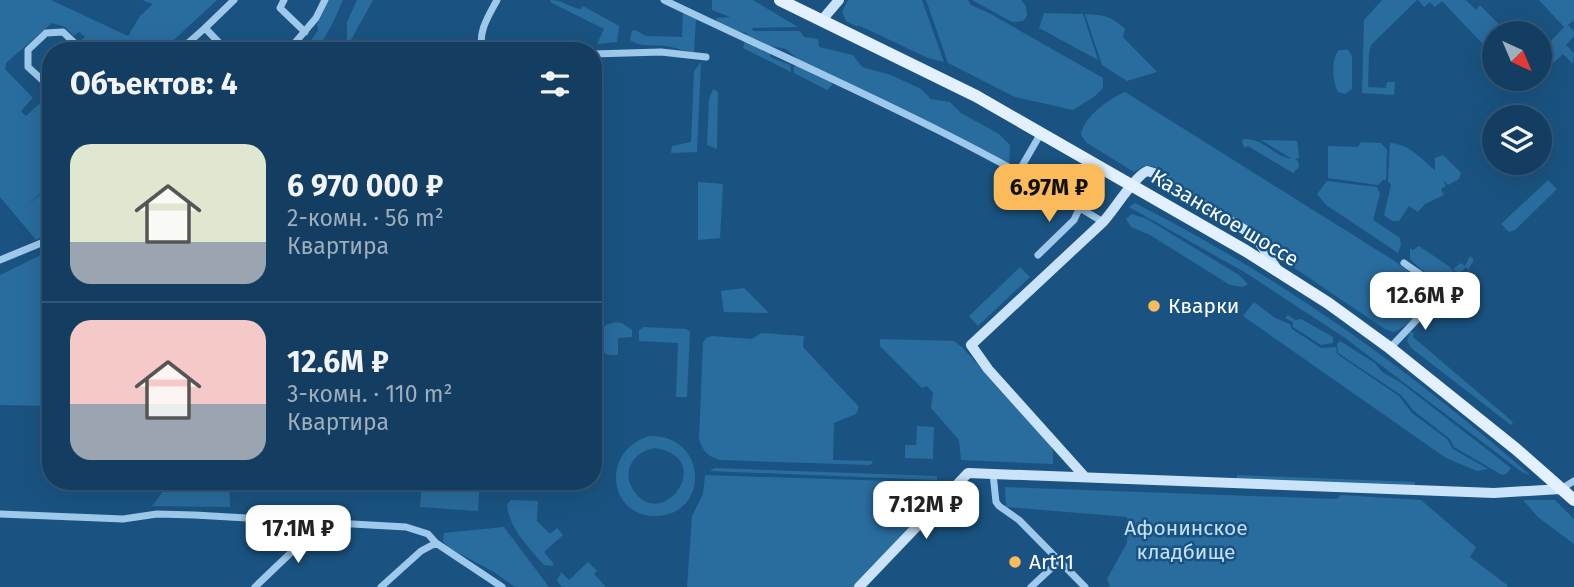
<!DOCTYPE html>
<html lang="ru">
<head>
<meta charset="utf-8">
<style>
	body { margin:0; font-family:"Fira Sans",sans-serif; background:#1d4567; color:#f1f3f6; height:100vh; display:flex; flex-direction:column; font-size:26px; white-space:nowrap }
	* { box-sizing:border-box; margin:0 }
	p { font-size:23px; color:#9daebd }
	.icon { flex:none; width:38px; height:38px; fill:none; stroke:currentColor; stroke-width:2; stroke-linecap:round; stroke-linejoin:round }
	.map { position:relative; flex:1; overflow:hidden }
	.panel { position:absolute; left:42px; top:42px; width:560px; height:448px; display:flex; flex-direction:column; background:#143e61; border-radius:28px; box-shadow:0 7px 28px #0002,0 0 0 2px #335776 }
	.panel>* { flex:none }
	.needle { width:46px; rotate:136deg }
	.tools { position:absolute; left:1482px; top:21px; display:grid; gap:14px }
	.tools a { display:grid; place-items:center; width:70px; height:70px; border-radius:50%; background:#143e61; box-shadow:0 7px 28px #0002,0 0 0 2px #335776; font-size:35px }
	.price { position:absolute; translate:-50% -60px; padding:0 16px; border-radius:14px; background:#fff; color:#222; font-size:23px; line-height:46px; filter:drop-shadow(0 2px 4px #0008) }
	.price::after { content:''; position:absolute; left:50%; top:42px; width:21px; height:16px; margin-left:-10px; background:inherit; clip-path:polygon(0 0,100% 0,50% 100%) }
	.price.active { background:#fcbb5a; color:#111 }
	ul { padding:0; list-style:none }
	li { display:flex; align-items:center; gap:21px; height:175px; padding:0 28px }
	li+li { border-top:2px solid #335776 }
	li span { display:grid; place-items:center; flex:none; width:196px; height:140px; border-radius:21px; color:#555 }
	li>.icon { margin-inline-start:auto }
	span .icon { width:84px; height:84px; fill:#fffc; stroke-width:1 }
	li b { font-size:30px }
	h2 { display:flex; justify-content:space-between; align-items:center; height:84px; padding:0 28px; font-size:30px }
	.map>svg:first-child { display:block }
	.green { fill:#296c9e; fill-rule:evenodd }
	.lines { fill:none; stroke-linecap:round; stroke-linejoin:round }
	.street { stroke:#9ec9ea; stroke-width:7 }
	.secondary { stroke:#cae3f8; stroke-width:10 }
	.primary { stroke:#e2f0ff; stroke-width:12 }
	.poi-dot { fill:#fcbb5a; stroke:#1a5381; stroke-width:2.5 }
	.labels { text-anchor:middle; stroke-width:5; stroke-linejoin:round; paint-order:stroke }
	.street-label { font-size:21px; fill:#fff; stroke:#1a5381 }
	.poi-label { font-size:21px; fill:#fff; stroke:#1a5381; text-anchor:start }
	.park-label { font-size:21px; fill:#c3e1f8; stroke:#1a5381 }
</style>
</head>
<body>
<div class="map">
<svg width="1574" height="587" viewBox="0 0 1574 587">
	<rect width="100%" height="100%" fill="#1a5381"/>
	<path class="green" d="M0,0H51L128,36L140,16L153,4L142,0H217L162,51H102L80,41L85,37L79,32L74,36L65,27L52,23L6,63L5,69L33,98L21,111L26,116L39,104L51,116V184L25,207L51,186V231L36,240L0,197Z
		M329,0H343C335,18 328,36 314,51H304L318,30L317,25Z
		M357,0H373L347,47V22Z
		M551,0C562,0 571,8 581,9L583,6L619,26L617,42L597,44L604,29L550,2Z
		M712,0H753L798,27L752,28L753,31H800L804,37L818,39L819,47L853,55L862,67L891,75L921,89L931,99L950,102L961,113L999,134L1010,145L1009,169L969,144L828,73L832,85L827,90L794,73V67L800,61L786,49L770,46V57L790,65L791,72L743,48L747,33L718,27L716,18L730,17L712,10Z
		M848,0H922L944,62L928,58L858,25L857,27L846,21L842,12Z
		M926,0H968L971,5L989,13L1103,78V88L1095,96L1073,110L1015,97L948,63Z
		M972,0H1021L1026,6L1027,16L1023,21L1012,22Z
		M1382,0H1417L1371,45L1369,53L1368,87L1386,88L1387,82H1395L1394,95L1362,93L1364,20Z
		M1418,0H1466L1476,10L1480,5L1507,33H1494V56L1442,1L1435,7L1430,2L1424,7Z
		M1539,0H1574V20L1568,25L1574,31V36L1566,45L1574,53L1573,64L1563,54L1545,71L1540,63V53L1564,27Z
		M683,13L696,19L694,52C684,51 679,49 671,47C658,43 642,49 630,40L632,31L635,30L646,36L682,37Z
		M1044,13L1083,14L1098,60L1039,28Z
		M1085,14C1104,15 1111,16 1125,29L1123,37L1157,72L1127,81L1102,65Z
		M1339,50H1348L1352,56V89L1345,94L1338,92C1332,82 1331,58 1339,50Z
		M701,62L697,152L671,153L672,146L691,142L694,71Z
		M713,89L718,92L717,149L707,145L709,99Z
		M1125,92L1393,260L1431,288C1431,304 1409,326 1394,332L1385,329L1275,255L1259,233L1176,184L1162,171L1152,166H1144L1134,172L1087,143L1081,135C1083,117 1110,98 1125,92Z
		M1244,139C1266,139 1272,156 1292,159L1261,140L1297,141L1299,157L1295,160L1298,161L1299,167L1293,173L1248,146L1244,148L1242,141Z
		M1361,142L1381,143L1387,150L1386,180H1383L1378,185L1328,178V146L1358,147Z
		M1390,143C1409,144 1420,158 1435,170V158L1443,155L1461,173L1459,179L1448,185L1443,180L1446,186L1441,189L1444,195L1425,204L1418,212L1409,206L1399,221H1392L1384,215L1391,185L1388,181Z
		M1548,180L1557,189L1515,230L1509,232L1501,224Z
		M1327,181L1377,187L1380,194L1373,220L1400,238L1401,245L1398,253L1326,205L1317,194Z
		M698,182L723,184L720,238L698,240Z
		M1135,203C1279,276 1409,369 1530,475L1522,472L1345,338L1246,273L1129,207Z
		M1132,214L1147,219L1239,275L1248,284L1243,287L1230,285L1150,235L1131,227L1126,219Z
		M1419,246L1450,267L1456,275L1458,274L1453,269L1461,263L1465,266L1470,256L1474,260L1468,270L1466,267L1459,274L1463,276L1452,283L1446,285L1425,273L1410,259V248L1413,250Z
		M51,250V406L0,405V275Z
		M1020,267L1030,277L978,326L969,316Z
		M744,288L769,313L724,312L721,291Z
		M1254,302L1275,318L1290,324L1292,329L1321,348L1336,347L1337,354L1399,396L1412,413L1447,439L1453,449L1488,469L1477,471L1446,458L1243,316Z
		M1288,315L1295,320L1301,319L1333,337V343L1321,345L1293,327V322L1285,318Z
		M615,322L622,323L632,330V337L618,338V355H608L597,349L593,352V337L606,325Z
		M644,327L686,329L690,332L687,397H676L678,343L639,341V330Z
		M1410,332L1414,333L1413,337L1513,422L1511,425L1411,348L1407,341Z
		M761,333L804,336L803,347L859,407L856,414L834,423L833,460L873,461L872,463L870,465L721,460C708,457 703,452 699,439L703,343L706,338L712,336L752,339Z
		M880,339L954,341L962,347L1049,442L1053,451V464L961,460L959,440L931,408L933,393L927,386L922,388L880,346Z
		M1340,341L1375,363L1382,372L1400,382L1511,468L1506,474L1502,475L1454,447L1450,439L1414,411L1401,395L1338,353L1337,344Z
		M917,426L934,427L933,459L905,458V445H916Z
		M649,436C708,434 710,514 657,516C609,518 599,452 649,436ZM655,448C718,458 662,533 634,491C620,472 634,451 655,448Z
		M715,468L937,476V480L709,471Z
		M705,475L950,483L854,587H687L692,516L703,494Z
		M1237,475L1415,482V486L1237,479Z
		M171,481H229L230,507L152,506Z
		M422,481H480L478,511L420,507Z
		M1005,487L1337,499L1341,495L1421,500L1476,547L1470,557L1507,585V587H1110L1107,579L1127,543V517L1006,507Z
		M511,500L538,501L537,521L550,534L557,528L563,535L544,552L554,564L552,566L544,565C530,549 508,527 507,504Z
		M1523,500H1555L1574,519V544L1538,517Z
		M504,527L549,587H515L494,572L449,548L443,541L444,533Z
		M588,562L597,571L594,574L606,587H562L557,581L561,572L569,580Z"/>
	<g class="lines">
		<path class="street" d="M284,0L280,8L305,32
			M664,0C812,71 964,135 1103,222
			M205,28L234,0
			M179,51L205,28L227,51
			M288,51L316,18L325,0
			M482,51C478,31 488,17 497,0
			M593,54L661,52L706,57
			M51,88L28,67V50L46,33L63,32L83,51
			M1019,171L1041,133
			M1038,255L1074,220L1080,207
			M0,260L51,239
			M1390,348L1438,297C1434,280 1417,273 1404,263
			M993,474L996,502L999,506L1019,520L1085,587
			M1561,489L1574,481
			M0,514L123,519L157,514L194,515L406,527L428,534L436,543L502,587
			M255,587L322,523
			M381,587L421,551L436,543
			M1031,587L1059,561"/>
		<path class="secondary" d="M822,20L839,0
			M1085,477L988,369L971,345L1103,222C1114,210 1135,176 1147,171L1157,174L1173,187L1250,233L1256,237L1278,271
			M859,587L968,473L1494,493L1561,489"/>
		<path class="primary" d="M780,0L976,96L1246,251L1328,303L1390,348L1516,449L1574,500"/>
	</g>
	<g class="poi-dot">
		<circle cx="1154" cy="306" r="7"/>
		<circle cx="1015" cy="562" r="7"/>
	</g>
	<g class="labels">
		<g class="street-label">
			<text transform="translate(1225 218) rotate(31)" y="7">Казанское шоссе</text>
		</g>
		<g class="poi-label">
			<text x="1168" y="313">Кварки</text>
			<text x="1029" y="569">Art11</text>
		</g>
		<g class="park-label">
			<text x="1186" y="535">Афонинское<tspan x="1186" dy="24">кладбище</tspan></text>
		</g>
	</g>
</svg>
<div class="tools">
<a><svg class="needle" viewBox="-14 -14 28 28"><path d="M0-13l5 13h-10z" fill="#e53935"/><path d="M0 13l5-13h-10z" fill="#9daebd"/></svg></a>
<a><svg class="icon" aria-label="layers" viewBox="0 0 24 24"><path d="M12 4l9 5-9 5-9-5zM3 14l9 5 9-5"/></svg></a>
</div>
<b class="price active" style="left:1049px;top:224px">6.97M ₽</b>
<b class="price" style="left:1425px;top:332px">12.6M ₽</b>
<b class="price" style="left:926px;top:541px">7.12M ₽</b>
<b class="price" style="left:298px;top:565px">17.1M ₽</b>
<section class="panel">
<h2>Объектов: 4<svg class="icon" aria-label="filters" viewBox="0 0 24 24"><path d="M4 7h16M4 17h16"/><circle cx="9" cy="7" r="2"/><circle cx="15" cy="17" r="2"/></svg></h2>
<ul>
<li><span style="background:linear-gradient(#dfe7d0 70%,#9aa5b1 0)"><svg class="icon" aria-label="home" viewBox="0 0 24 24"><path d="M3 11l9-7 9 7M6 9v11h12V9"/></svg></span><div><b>6 970 000 ₽</b><p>2-комн. · 56 m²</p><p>Квартира</p></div></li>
<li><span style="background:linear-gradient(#f6c9c9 60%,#9aa5b1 0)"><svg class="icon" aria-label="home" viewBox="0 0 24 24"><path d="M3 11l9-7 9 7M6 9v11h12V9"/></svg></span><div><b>12.6M ₽</b><p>3-комн. · 110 m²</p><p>Квартира</p></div></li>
</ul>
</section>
</div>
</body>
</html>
